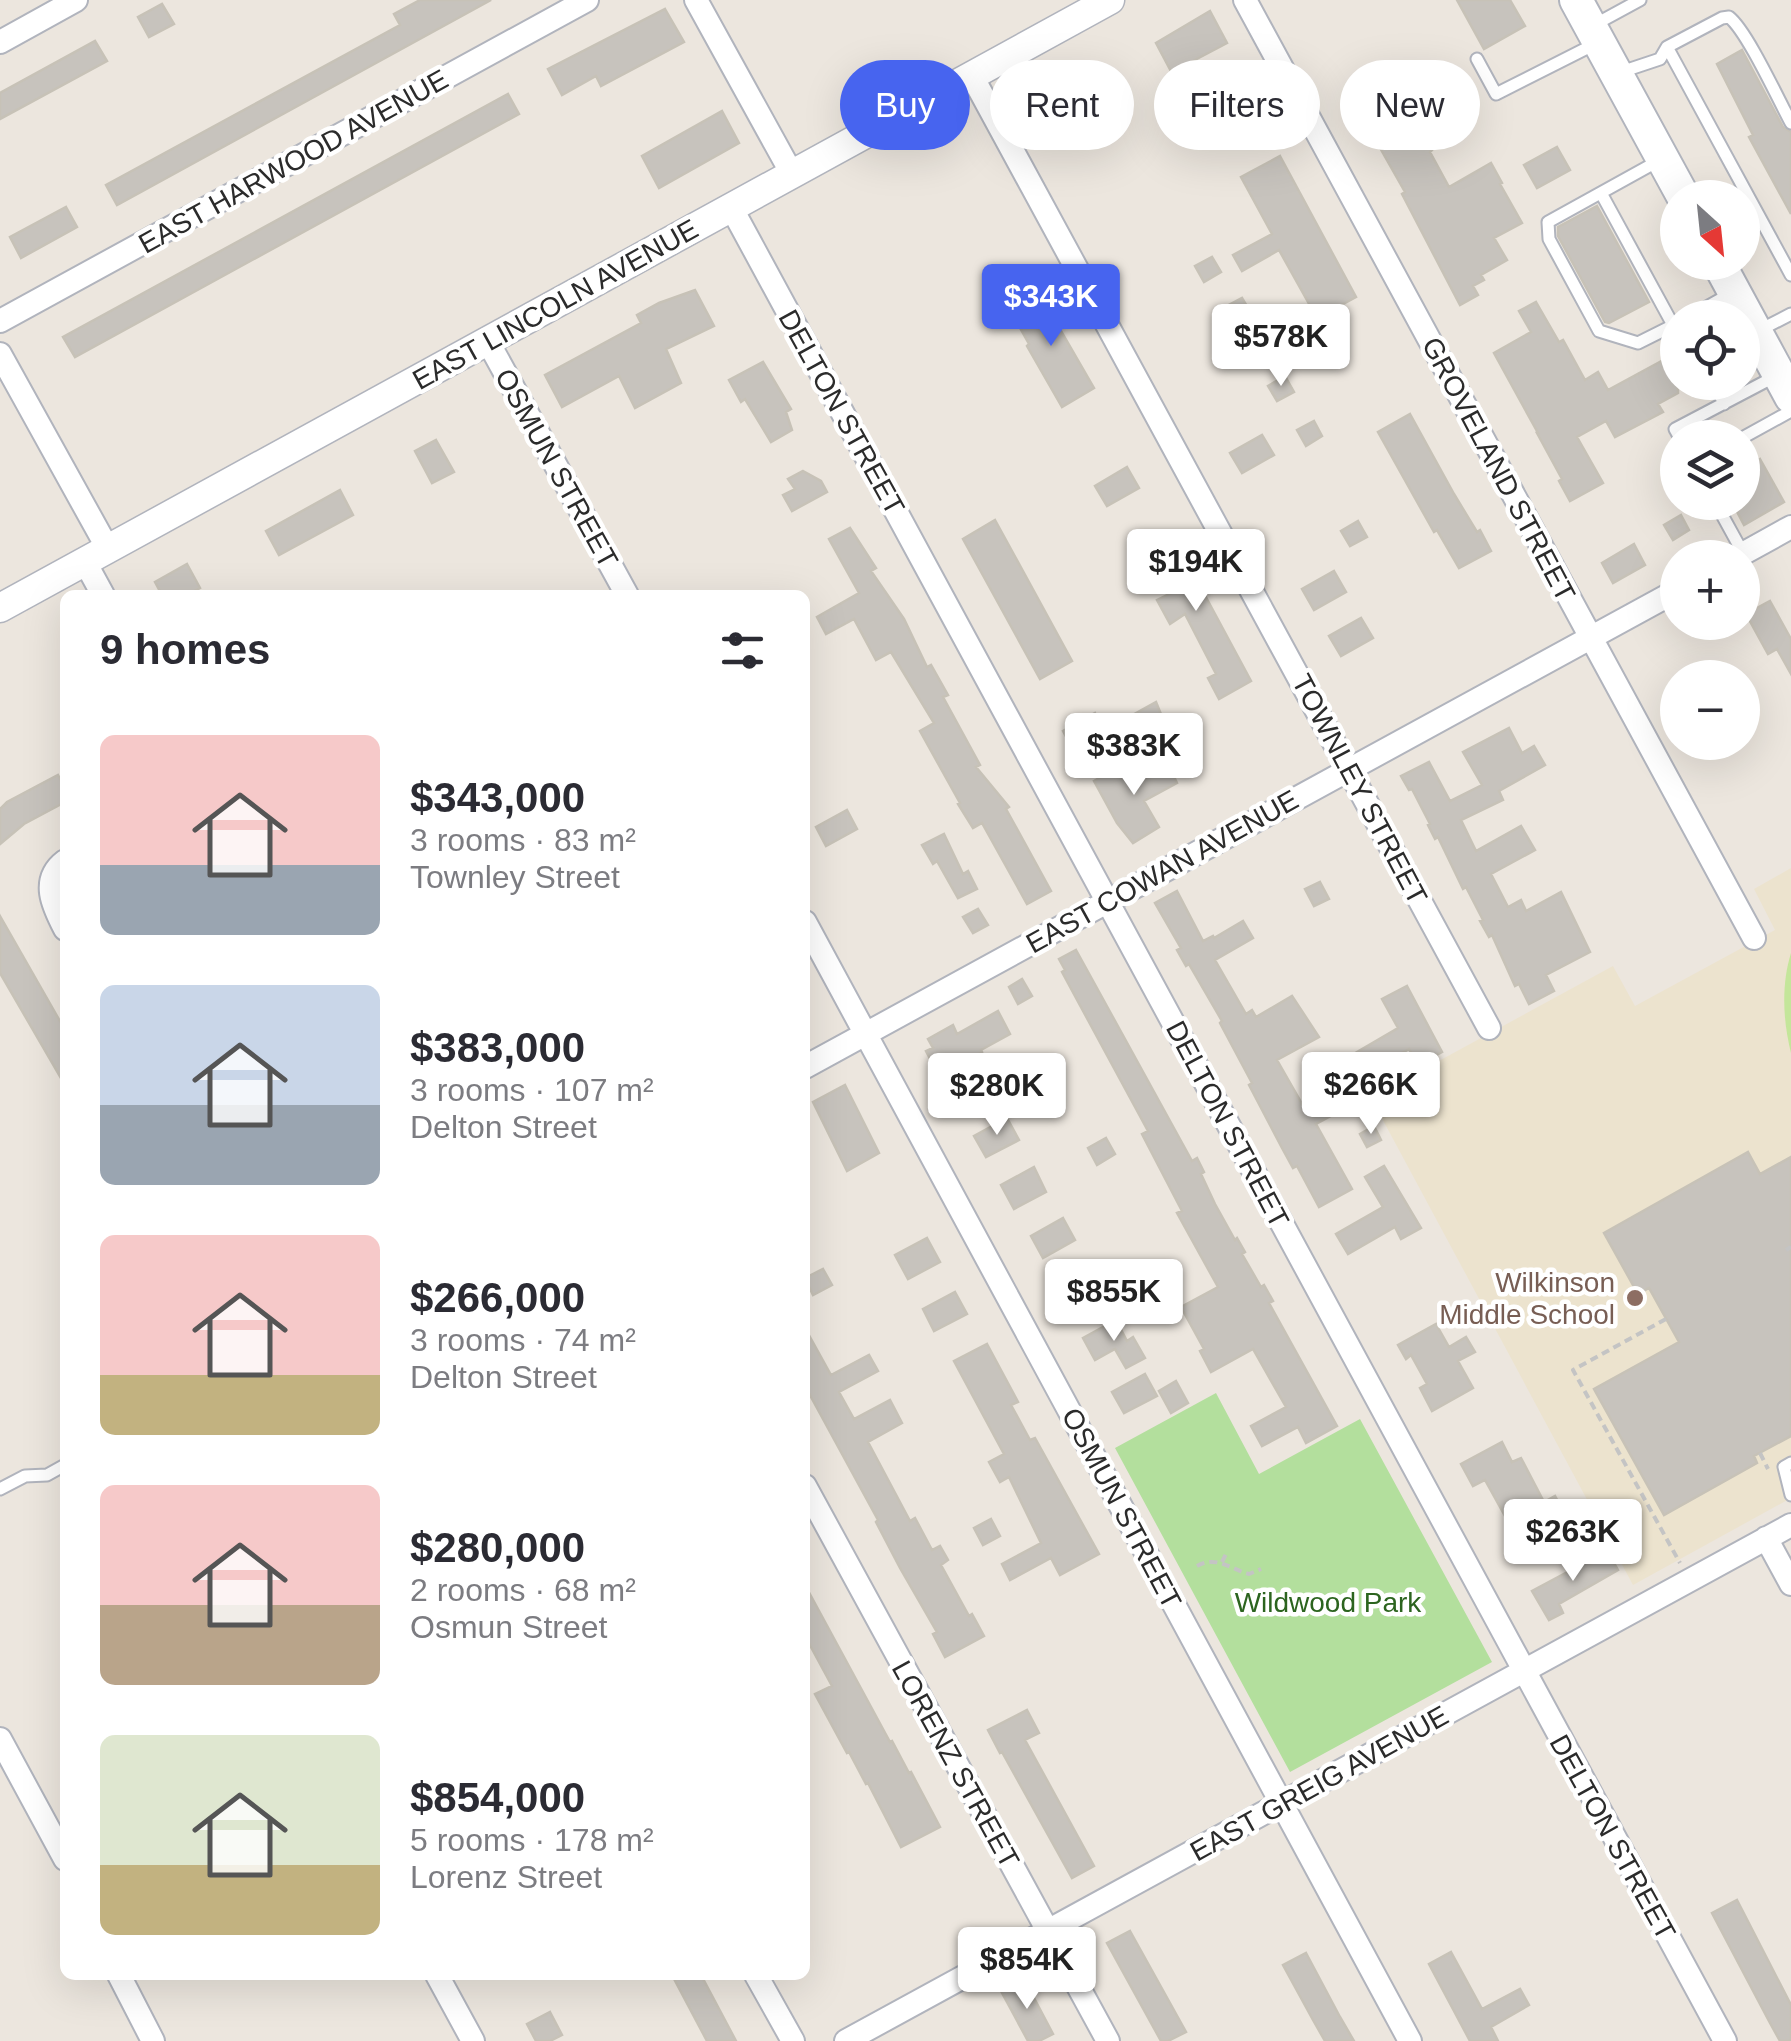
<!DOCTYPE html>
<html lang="en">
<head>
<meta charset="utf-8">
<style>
	body { margin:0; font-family:Helvetica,sans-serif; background:#f7f7f7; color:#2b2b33; height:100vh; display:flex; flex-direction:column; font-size:38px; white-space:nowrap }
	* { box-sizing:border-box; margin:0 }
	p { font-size:32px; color:#7c7c81 }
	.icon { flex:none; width:55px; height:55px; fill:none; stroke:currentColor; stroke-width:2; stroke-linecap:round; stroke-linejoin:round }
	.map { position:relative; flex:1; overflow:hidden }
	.details { position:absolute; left:60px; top:590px; width:750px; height:1390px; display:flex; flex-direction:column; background:#fff; border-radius:15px; box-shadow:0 10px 40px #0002 }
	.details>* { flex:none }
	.hud { position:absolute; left:840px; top:60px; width:800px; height:90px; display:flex; gap:20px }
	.needle { width:65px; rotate:153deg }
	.fabs { position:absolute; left:1660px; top:180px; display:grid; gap:20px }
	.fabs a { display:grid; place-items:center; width:100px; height:100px; border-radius:50%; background:#fff; box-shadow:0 10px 40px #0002; font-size:50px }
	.price { position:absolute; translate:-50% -85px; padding:0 22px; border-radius:10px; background:#fff; color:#222; font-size:32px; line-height:65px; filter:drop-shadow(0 2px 5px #0008) }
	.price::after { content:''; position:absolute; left:50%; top:60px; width:30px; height:22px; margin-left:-15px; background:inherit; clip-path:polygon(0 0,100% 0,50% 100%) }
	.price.on { background:#4764ef; color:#fff }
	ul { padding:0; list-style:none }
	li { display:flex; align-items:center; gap:30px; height:250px; padding:0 40px }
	li span { display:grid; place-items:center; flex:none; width:280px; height:200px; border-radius:15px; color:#555 }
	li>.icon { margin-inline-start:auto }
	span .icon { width:120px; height:120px; fill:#fffc; stroke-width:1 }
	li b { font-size:42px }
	h2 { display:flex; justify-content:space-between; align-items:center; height:120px; padding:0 40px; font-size:42px }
	.chip { padding:0 35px; border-radius:45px; background:#fff; box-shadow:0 10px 40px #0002; font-size:35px; line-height:90px }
	.chip.on { background:#4764ef; color:#fff }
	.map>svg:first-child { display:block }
	.education { fill:#ece3ce }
	.green { fill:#b3df9d }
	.pitch { fill:#c4e69a }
	.building { fill:#c7c3bd; stroke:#c7c2b7; stroke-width:2.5 }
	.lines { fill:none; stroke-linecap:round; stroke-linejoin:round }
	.service-casing { stroke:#b1b4bd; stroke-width:15 }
	.minor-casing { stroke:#b1b4bd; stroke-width:26 }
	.tertiary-casing { stroke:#b1b4bd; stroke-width:31 }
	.secondary-casing { stroke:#b1b4bd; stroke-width:36 }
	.path { stroke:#c4c4c4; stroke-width:4; stroke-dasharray:8 5; stroke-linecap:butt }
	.service { stroke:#fff; stroke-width:11 }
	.minor { stroke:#fff; stroke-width:22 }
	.tertiary { stroke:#fff; stroke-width:28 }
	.secondary { stroke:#fff; stroke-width:32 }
	.education-dot { fill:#8d6e63; stroke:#fff; stroke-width:4 }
	.labels { text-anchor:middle; stroke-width:9; stroke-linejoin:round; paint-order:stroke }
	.street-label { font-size:28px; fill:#2b2b2b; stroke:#fff }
	.education-label { font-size:28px; fill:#785e54; stroke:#fff; text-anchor:end }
	.park-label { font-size:28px; fill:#2c641f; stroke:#fff }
</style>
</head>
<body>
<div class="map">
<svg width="1791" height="2041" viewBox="0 0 1791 2041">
	<rect width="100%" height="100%" fill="#ece6de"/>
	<path class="education" d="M1791,868V1498L1633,1585L1371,1098L1613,966L1635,1006L1775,930L1754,889Z"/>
	<path class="green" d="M1216,1393L1259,1474L1360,1419L1492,1662L1290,1772L1115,1448Z"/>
	<path class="pitch" d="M1791,953V1053C1783,1021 1781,985 1791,953Z"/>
	<path class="building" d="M420,0H491L117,205L106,185L400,25L394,14Z
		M1457,0H1510L1525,26L1484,49Z
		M162,4L174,24L149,37L138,17Z
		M665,9L684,42L601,86L596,76L562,95L548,69Z
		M1210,11L1227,43L1193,61L1195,63L1173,75L1156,43Z
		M95,41L107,61L0,119V93Z
		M1742,50L1783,127L1791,132V214L1749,137L1753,135L1717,64Z
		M508,94L519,114L75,357L63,337Z
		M1060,94L1078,126L1056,138L1039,106Z
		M1401,95L1432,150L1430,152L1449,187L1491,163L1502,183L1500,184L1522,223L1494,238L1507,260L1481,275L1484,280L1473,286L1478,295L1460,305L1402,194L1405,192L1362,116Z
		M722,111L739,143L659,188L642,156Z
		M1557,147L1570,170L1537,188L1524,165Z
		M1280,156L1356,297L1317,318L1279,250L1242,271L1233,255L1272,234L1241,177Z
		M1597,206L1649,302L1609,323L1605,322L1558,236V227Z
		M66,207L77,227L21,258L10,237Z
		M1212,257L1221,272L1204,282L1195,266Z
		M695,290L714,326L666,349L681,383L635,408L619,376L562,407L545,375L641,323L637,315L659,303Z
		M1041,290L1052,310L1050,312L1094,388L1062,407L1027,346L1029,344L1009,308Z
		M1242,298L1251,313L1234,322L1225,307Z
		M1536,302L1559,342L1563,340L1585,380L1598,372L1608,390L1678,352V393L1658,404L1663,412L1615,437L1606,421L1577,437L1603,483L1570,501L1559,481L1562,479L1537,433H1538L1494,353L1531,332L1519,311Z
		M1298,324L1307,339L1290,348L1281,333Z
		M763,362L791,409L786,412L792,430L771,442L745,399L741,402L729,380Z
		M1285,376L1294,392L1277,401L1268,386Z
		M1410,414L1454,494L1477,532L1480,530L1491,551L1459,568L1437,530L1434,532L1378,432Z
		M1314,421L1322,436L1306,446L1297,430Z
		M1262,435L1274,455L1242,473L1230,453Z
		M436,440L454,472L432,483L415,451Z
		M1760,459L1784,502L1744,525L1732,502H1742V469Z
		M1127,467L1139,488L1107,506L1095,486Z
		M803,471L821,481L827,492L792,511L783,495L795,489L788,479Z
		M340,490L353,515L279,555L266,531Z
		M1681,515L1689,530L1673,540L1664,525Z
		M995,520L1072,661L1040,679L963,539Z
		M1358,521L1367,537L1350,546L1341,531Z
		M850,528L876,568L871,571L904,619L927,667L931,665L948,695L943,697L980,765L976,767L1009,807L1006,809L1051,891L1027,904L982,823L973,828L958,804L960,803L920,731L934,723L891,652L876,660L854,619L826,634L817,617L859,593L829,539Z
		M1172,534L1251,681L1219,699L1208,678L1216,674L1185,614L1170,624L1157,600L1175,591L1159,564L1146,571L1136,553Z
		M1634,544L1645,565L1613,583L1602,563Z
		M187,564L200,588L187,595H162L155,582Z
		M1334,571L1346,592L1314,610L1302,589Z
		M1770,601L1791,639V674L1777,649L1768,654L1746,614Z
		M1361,618L1373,638L1341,656L1329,636Z
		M1156,702L1165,724L1141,738L1129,717Z
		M1095,713L1106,733L1074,751L1063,731Z
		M1509,728L1522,753L1534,746L1545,765L1499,791L1503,800L1461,820L1476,851L1521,826L1535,850L1491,874L1508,907L1521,900L1526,911L1561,892L1590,952L1546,975L1554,991L1529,1004L1519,984L1515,986L1492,935L1489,937L1480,921L1483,920L1466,887L1463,889L1438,837L1435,839L1428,825L1430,824L1412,789L1409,790L1401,776L1429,762L1450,801L1482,785L1463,752Z
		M1126,763L1136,781L1168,764L1177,783L1144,801L1159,827L1133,843L1117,823L1094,781Z
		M58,775L65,788V802L24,824L0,844V809L7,802Z
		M847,810L857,829L826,846L816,827Z
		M944,834L963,874L968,871L977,889L958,898L937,861L933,864L922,845Z
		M1320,882L1329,899L1314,906L1305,889Z
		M1177,891L1203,941L1213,936L1214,938L1243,921L1253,938L1215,960L1246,1014L1252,1010L1256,1017L1292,996L1319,1037L1277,1060L1305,1109L1346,1086L1355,1103L1316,1124L1352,1189L1319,1207L1297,1166L1293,1168L1282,1148L1249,1085L1252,1083L1220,1023L1222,1021L1189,964L1186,966L1177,950L1181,948L1155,903Z
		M978,909L988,925L973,933L963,917Z
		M0,916L65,1030V1085L0,973Z
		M1076,950L1192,1161L1197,1158L1204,1172L1201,1174L1215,1204L1235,1240L1237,1238L1245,1252L1242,1254L1261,1287L1264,1285L1273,1301L1269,1303L1337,1426L1306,1443L1298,1427L1262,1446L1251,1426L1286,1407L1253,1349L1211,1372L1200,1351L1204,1349L1181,1307L1218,1287L1177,1213L1182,1211L1142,1134L1148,1131L1062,972L1065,970L1059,959Z
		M1022,979L1032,996L1018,1004L1009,987Z
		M1407,986L1442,1052L1418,1065L1409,1049L1364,1076L1352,1055L1398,1028L1382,999Z
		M998,1011L1010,1034L981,1050L982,1052L971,1058L989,1090L956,1108L926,1051L933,1048L928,1039L953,1025L957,1034Z
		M1014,1074L1023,1091L1001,1103L992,1086Z
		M845,1085L879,1153L847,1171L813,1102Z
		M1007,1118L1019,1140L986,1157L974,1136Z
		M1374,1126L1381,1140L1367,1147L1360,1134Z
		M1106,1138L1115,1154L1097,1165L1088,1148Z
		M1748,1152L1760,1174L1791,1157V1436L1754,1456L1757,1463L1664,1515L1594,1389L1679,1342L1649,1288L1638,1294L1604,1233Z
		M1384,1166L1421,1228L1401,1239L1395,1227L1348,1254L1336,1234L1383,1207L1365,1177Z
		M1034,1167L1046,1192L1014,1209L1001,1185Z
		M1063,1218L1075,1240L1043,1258L1031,1236Z
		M927,1238L940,1262L908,1279L895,1255Z
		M823,1269L832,1285L813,1295L805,1278Z
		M1090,1269L1102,1291L1070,1309L1058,1287Z
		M955,1292L967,1314L934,1331L923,1309Z
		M1116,1320L1127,1341L1133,1337L1145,1358L1126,1368L1115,1349L1095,1360L1083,1338Z
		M1436,1324L1449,1347L1466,1337L1475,1352L1458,1361L1473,1388L1432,1411L1420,1388L1427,1384L1411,1355L1406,1359L1398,1345Z
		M805,1328L831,1375L869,1355L878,1371L839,1392L854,1419L890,1400L902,1423L868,1442L910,1521L915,1518L932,1550L940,1546L948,1560L941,1565L969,1616L972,1614L984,1636L945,1657L933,1634L937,1632L900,1568L876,1522L878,1520L805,1386Z
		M987,1344L1018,1402L1011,1405L1030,1440L1035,1438L1099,1554L1060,1575L1051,1558L1010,1580L1002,1564L1041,1543L1009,1477L1000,1482L989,1462L1004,1454L954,1361Z
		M1145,1374L1157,1396L1124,1413L1112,1392Z
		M1176,1381L1188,1403L1171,1413L1159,1391Z
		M1502,1442L1512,1462L1521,1458L1544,1502L1555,1496L1564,1513L1544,1523L1537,1510L1510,1525L1485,1480L1473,1486L1461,1464Z
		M991,1519L1000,1536L983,1545L974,1528Z
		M1607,1551L1618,1570L1559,1604L1563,1613L1549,1620L1532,1591Z
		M805,1585L890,1742L892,1741L909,1773L911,1772L940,1827L901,1847L868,1783L866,1784L849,1752L847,1753L815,1694L832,1686L805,1636Z
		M1027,1710L1039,1733L1025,1740L1094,1866L1072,1878L1002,1752L1000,1753L988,1730Z
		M1737,1900L1791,2005V2041H1780L1770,2023L1712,1913Z
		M1130,1931L1186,2032L1168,2041H1161L1107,1943Z
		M1451,1952L1482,2009L1520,1989L1529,2005L1491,2027L1498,2041H1470L1429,1964Z
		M1306,1953L1340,2017L1354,2041H1325L1313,2020L1283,1965Z
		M672,1975H701L736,2041H707Z
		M1024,1979L1053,2034L1039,2041H1028L1001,1991Z
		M550,2012L562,2035L550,2041H536L527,2024Z"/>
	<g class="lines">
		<g class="service-casing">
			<path id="service" d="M1594,25L1640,0
				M1667,47L1791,275
				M1477,59L1496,94L1595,44
				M1618,73L1660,59L1667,47L1722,18L1729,17C1747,31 1778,99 1791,123
				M1660,160L1548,222L1549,239L1599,331L1638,343L1678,323
				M1601,193L1673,325
				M1687,318L1730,294
				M1760,330L1791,314
				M1742,360L1761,350
				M1714,382L1724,404
				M1680,438L1675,429L1774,377
				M1742,438L1791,411
				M1715,502L1743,553
				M1791,1463L1784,1467L1791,1495
				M0,1489L25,1476L47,1475L65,1465"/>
		</g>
		<g class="minor-casing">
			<path id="minor" d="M696,0L792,174
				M1245,0L1754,938
				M0,42L76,0
				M972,76L1489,1028
				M731,207L1725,2041
				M0,321L587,0
				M487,340L627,595
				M0,354L108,549
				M1735,558L1791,527
				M85,562L103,595
				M65,861C40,880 53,906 65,929
				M805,922L1410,2041
				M805,1067L1678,590
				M805,1486L1108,2041
				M1766,1538L1791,1584
				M0,1739L65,1859
				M119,1975L153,2041
				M437,1975L473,2041
				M756,1975L793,2041
				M846,2041L1791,1525"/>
		</g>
		<g class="tertiary-casing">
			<path id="tertiary" d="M0,608L1110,0"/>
		</g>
		<g class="secondary-casing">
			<path id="secondary" d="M1576,0L1684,198
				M1718,262L1791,397"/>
		</g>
		<path class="path" d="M1786,1250L1791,1247
			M1666,1319L1573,1370L1680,1563
			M1760,1453L1768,1469
			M1222,1562L1227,1552
			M1197,1566C1217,1555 1230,1569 1249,1574L1261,1569"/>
		<use href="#service" class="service"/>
		<use href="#minor" class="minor"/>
		<use href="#tertiary" class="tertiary"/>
		<use href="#secondary" class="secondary"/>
	</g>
	<circle class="education-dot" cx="1635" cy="1298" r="10"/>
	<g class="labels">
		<g class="street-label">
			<text transform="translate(293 161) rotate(-29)" y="10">EAST HARWOOD AVENUE</text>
			<text transform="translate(555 304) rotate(-29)" y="10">EAST LINCOLN AVENUE</text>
			<text transform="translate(842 412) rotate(61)" y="10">DELTON STREET</text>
			<text transform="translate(557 468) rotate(61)" y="10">OSMUN STREET</text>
			<text transform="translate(1499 469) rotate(62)" y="10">GROVELAND STREET</text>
			<text transform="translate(1360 789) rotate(62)" y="10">TOWNLEY STREET</text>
			<text transform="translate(1162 871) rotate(-29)" y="10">EAST COWAN AVENUE</text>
			<text transform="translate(1228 1124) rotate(62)" y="10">DELTON STREET</text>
			<text transform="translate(1122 1508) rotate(62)" y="10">OSMUN STREET</text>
			<text transform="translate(956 1764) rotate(61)" y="10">LORENZ STREET</text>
			<text transform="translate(1319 1783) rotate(-29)" y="10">EAST GREIG AVENUE</text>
			<text transform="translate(1613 1837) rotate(61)" y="10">DELTON STREET</text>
		</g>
		<g class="education-label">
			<text x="1615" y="1292">Wilkinson<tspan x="1615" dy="32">Middle School</tspan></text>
		</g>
		<g class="park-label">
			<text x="1328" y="1612">Wildwood Park</text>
		</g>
	</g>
</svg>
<div class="fabs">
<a><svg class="needle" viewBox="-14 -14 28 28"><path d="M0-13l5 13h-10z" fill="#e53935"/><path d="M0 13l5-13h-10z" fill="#7c7c81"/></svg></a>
<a><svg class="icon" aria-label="locate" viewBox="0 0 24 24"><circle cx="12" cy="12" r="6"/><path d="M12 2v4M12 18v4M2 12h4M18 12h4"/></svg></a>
<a><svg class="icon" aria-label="layers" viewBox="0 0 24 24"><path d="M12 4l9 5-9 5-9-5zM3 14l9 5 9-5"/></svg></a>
<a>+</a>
<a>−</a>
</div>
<b class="price on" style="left:1051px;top:349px">$343K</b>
<b class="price" style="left:1281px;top:389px">$578K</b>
<b class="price" style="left:1196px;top:614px">$194K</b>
<b class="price" style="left:1134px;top:798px">$383K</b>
<b class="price" style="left:1371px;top:1137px">$266K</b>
<b class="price" style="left:997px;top:1138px">$280K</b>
<b class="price" style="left:1114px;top:1344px">$855K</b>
<b class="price" style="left:1573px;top:1584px">$263K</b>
<b class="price" style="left:1027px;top:2012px">$854K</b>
<div class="hud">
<a class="chip on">Buy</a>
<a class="chip">Rent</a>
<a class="chip">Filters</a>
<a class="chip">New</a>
</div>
<section class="details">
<h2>9 homes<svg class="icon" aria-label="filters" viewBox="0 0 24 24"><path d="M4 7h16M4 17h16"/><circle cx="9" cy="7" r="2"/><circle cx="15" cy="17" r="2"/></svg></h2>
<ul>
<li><span style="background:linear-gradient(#f6c9c9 65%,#9aa5b1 0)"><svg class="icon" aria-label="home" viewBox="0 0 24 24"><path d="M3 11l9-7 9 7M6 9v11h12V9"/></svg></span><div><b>$343,000</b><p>3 rooms · 83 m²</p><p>Townley Street</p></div></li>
<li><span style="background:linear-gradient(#c9d6e8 60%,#9aa5b1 0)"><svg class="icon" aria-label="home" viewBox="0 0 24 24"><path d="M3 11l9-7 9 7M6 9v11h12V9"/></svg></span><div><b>$383,000</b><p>3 rooms · 107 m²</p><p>Delton Street</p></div></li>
<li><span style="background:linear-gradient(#f6c9c9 70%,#c2b280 0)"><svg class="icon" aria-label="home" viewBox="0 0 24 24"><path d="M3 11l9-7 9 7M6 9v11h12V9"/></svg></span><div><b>$266,000</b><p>3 rooms · 74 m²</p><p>Delton Street</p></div></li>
<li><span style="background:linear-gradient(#f6c9c9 60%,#b9a48a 0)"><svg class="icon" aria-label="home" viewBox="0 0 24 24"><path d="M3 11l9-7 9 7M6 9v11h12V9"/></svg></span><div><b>$280,000</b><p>2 rooms · 68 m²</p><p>Osmun Street</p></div></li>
<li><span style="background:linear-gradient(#dfe7d0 65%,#c2b280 0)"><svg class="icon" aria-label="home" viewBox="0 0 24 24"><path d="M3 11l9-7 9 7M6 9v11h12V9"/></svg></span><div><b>$854,000</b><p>5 rooms · 178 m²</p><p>Lorenz Street</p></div></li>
</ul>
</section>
</div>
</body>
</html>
